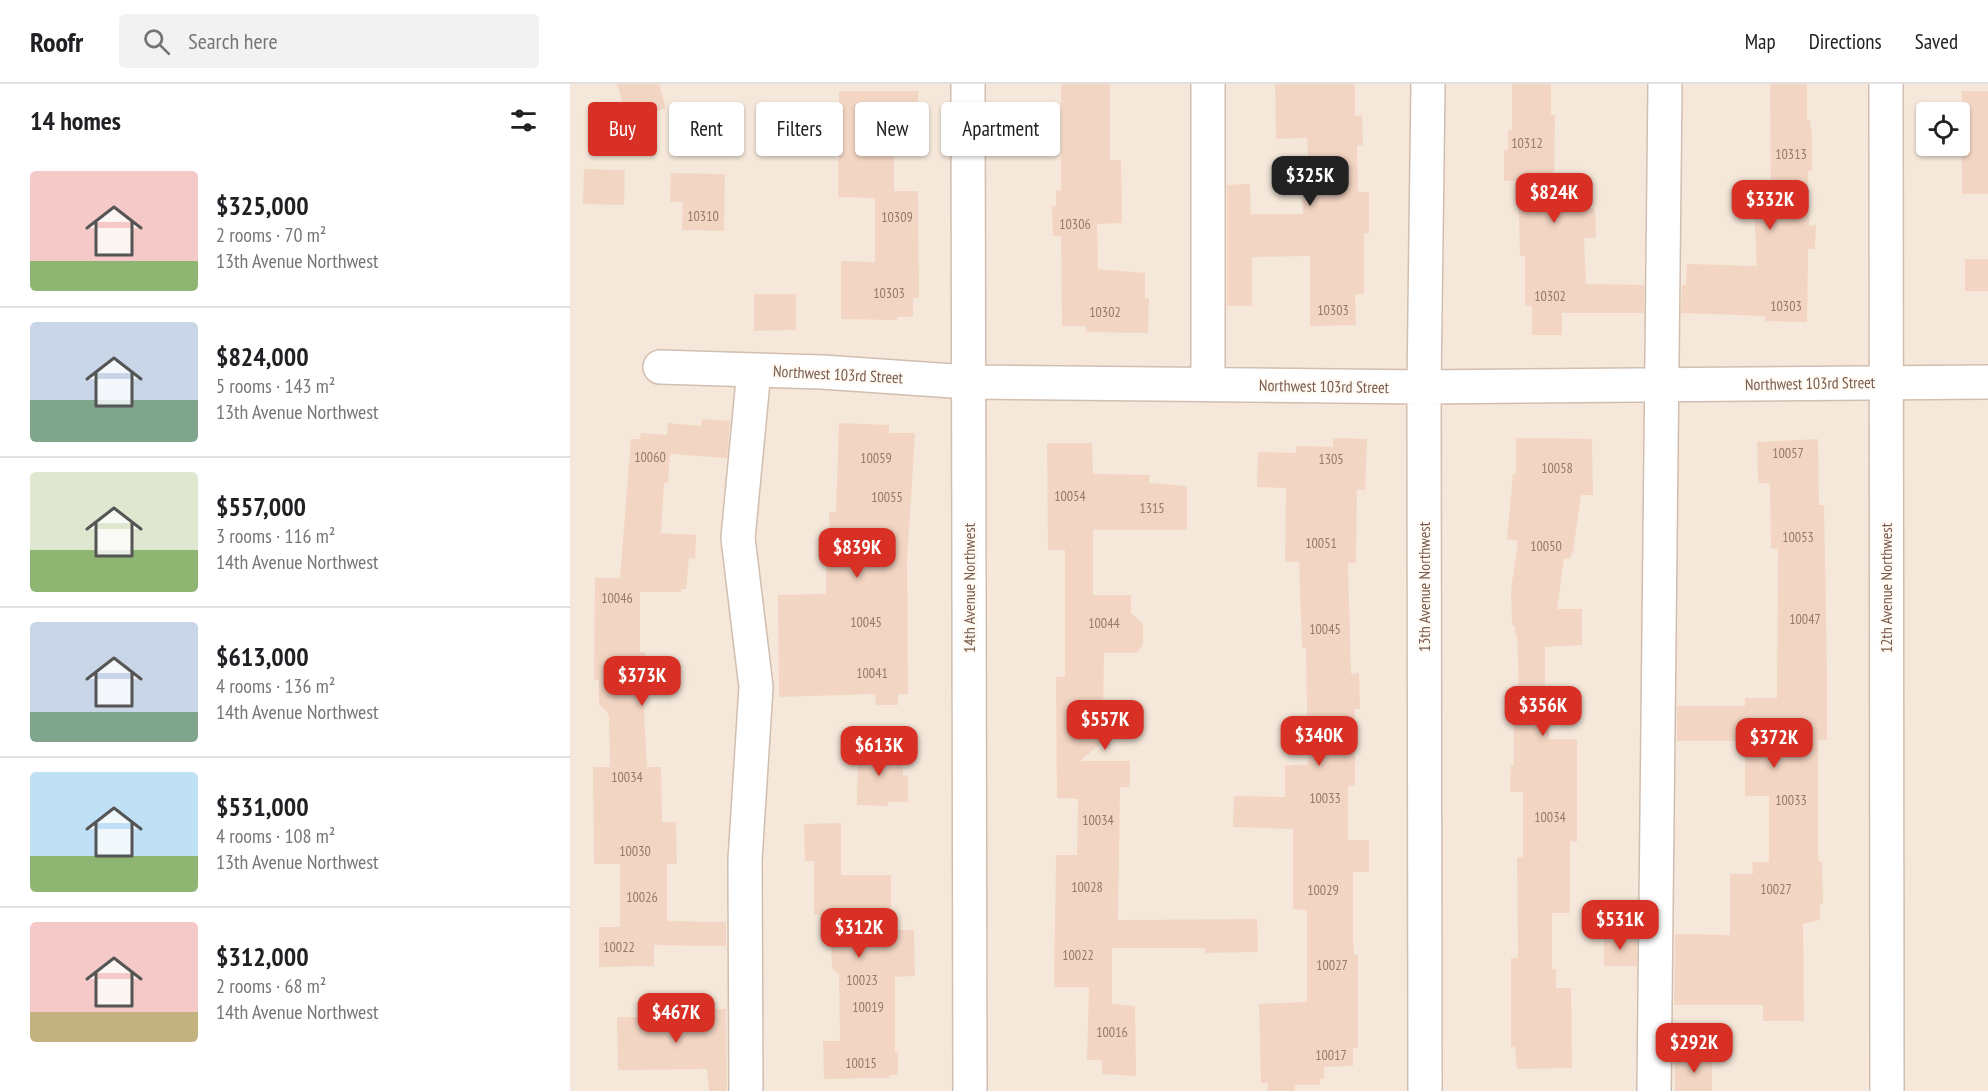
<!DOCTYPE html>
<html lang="en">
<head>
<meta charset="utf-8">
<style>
	body { margin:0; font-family:"PT Sans Narrow",sans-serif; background:#f2f2f2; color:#202124; height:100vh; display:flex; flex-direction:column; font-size:22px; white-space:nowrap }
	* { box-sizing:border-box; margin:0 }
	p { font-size:20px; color:#757577 }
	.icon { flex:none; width:33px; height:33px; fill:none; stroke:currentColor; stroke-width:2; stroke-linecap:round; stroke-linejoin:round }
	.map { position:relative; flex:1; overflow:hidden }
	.side { display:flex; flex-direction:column; background:#fff; width:570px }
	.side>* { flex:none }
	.top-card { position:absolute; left:18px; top:18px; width:570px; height:54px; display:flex; gap:12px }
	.controls { position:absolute; left:1346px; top:18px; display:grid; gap:12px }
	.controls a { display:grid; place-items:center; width:54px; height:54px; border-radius:6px; background:#fff; box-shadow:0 2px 4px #0004; font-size:30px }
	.price { position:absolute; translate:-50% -51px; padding:0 14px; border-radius:12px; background:#d93025; color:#fff; font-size:20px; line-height:39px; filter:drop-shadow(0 2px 3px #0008) }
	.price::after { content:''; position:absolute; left:50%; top:36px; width:18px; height:14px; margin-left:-9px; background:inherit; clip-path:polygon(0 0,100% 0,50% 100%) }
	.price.active { background:#222; color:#fff }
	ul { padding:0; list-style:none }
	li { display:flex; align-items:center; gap:18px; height:150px; padding:0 30px }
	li+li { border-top:2px solid #e0e0e0 }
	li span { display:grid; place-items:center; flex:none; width:168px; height:120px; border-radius:6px; color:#555 }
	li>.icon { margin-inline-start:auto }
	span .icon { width:72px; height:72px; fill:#fffc; stroke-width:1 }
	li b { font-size:26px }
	h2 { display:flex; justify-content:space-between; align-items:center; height:72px; padding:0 30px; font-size:26px }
	.chip { padding:0 21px; border-radius:6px; background:#fff; box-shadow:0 2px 4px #0004; font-size:21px; line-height:54px }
	.chip.active { background:#d93025; color:#fff }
	header { display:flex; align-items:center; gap:36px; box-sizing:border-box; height:84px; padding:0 30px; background:#fff; border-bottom:2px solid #e0e0e0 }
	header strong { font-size:28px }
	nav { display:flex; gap:33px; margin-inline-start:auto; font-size:21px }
	.search { width:420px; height:54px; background:#f2f2f2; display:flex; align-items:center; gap:15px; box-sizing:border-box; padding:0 21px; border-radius:6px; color:#757577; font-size:22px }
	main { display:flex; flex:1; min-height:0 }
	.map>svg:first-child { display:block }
	.residential { fill:#f5e8da; fill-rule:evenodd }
	.building { fill:#f3d5c3 }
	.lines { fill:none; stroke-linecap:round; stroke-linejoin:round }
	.minor-casing { stroke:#d1beb0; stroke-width:36 }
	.minor { stroke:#fff; stroke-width:33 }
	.labels { text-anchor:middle; stroke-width:4.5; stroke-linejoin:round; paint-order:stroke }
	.number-label { font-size:14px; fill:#987a6a }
	.street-label { font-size:16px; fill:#7a5c4d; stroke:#fffaf3 }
</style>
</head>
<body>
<header>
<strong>Roofr</strong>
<div class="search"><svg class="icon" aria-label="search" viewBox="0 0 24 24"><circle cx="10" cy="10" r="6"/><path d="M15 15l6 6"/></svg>Search here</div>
<nav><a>Map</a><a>Directions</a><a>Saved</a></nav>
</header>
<main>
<section class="side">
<h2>14 homes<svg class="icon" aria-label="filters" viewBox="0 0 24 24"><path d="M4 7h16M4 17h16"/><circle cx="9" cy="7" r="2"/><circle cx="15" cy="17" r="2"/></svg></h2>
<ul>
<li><span style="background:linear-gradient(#f6c9c9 75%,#8fb573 0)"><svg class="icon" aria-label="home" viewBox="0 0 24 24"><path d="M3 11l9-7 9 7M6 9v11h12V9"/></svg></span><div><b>$325,000</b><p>2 rooms · 70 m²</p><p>13th Avenue Northwest</p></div></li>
<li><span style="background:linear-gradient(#c9d6e8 65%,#7fa58c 0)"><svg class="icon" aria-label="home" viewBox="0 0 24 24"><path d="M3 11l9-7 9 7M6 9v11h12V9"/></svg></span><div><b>$824,000</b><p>5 rooms · 143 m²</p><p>13th Avenue Northwest</p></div></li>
<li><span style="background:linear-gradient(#dfe7d0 65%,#8fb573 0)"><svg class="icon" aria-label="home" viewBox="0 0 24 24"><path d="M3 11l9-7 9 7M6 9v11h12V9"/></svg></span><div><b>$557,000</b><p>3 rooms · 116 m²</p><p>14th Avenue Northwest</p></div></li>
<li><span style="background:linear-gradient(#c9d6e8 75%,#7fa58c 0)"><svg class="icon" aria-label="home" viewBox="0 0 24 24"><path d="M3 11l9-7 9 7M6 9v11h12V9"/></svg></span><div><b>$613,000</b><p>4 rooms · 136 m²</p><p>14th Avenue Northwest</p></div></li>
<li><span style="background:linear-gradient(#bfe0f5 70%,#8fb573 0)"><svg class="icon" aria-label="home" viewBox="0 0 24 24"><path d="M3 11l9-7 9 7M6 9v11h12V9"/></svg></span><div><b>$531,000</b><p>4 rooms · 108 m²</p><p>13th Avenue Northwest</p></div></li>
<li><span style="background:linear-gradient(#f6c9c9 75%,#c2b280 0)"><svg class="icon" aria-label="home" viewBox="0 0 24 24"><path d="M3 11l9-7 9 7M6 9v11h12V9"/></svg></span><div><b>$312,000</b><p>2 rooms · 68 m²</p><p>14th Avenue Northwest</p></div></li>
</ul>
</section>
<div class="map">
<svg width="1418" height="1007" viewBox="0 0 1418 1007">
	<rect width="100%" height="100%" fill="#fdf6ec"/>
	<path class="residential" d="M0,0H1418V1007H0ZM1356,28H1389V62H1356Z"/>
	<path class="building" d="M47,0H89L96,24L58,36Z
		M491,0H540V76H551L552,139L527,140L528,185L575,189V214H579L578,249L516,248V242H492L491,152H483L482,122H486V106H491Z
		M705,0H785V32L792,31L793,61H787L788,108H799V149H794V210H785L786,241L740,242V172L682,173V222H657V101L680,100L681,130H733L732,109H740L737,54L706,55Z
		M942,0H981V31H985L984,110L1010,109V124H1024L1025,128L1026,154H1014L1016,200L1074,201V229H992V251H962V222H955V172H950L948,97H934V66H938V46H942Z
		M1200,0H1237V36H1240L1242,54V87H1238L1239,142L1246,141L1245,165H1238V168L1237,238L1195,237V232L1111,229L1112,201H1116L1117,180L1187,182L1184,128L1201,110Z
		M269,7H348V49L324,48V107H348L349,214H343V233H327V236L271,235V177L305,178V114L268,113Z
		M1392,7H1418V110H1392Z
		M14,85L55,86L54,121L13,120Z
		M101,89L155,90L154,147L112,146L113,118H100Z
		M1395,175H1418V207H1395Z
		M184,210H226V246L184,247Z
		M132,335L160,337L157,374L100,370L98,399H94L91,449L126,451L125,475L119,474L116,505H111V508H70V568H75V585H79V608H73L77,683H91L92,738H106L107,780H97V837L156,838V862L84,861V882L29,883V843H50V780H24L23,683H40L39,631L29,620V596H24L25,494H50L61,355H70L71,349L97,351L98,339L131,342Z
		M269,339L319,341V349H345L337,476L338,610H328V621H306L305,610L209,613L208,511L256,510V461H260L259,428H266Z
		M763,354L797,355L795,406H787L786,479H778L781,590L789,589L790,625H785V702H778V756H799V788H783V855L784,871H788V964H783V982L754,983V995H750V1001H725V1007H697L698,999H691L689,920L737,918V826L723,825V745L663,743L664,712L715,713V681H738L736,564H732L729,478H715L716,404L687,403L688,368L726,369V362L763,363Z
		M946,354L1022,355L1023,411H1011L1003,467L1000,475L994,474L987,525H1012V561L975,563V634H979V655H1007V758L1000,757V829H982V885H986V904H1001L1002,984L947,985L945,963H941V874H948L947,773H953V708H940L941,681H944L943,604H949L947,551H945V542H942L941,506L948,457L937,455L943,390H946Z
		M1248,355L1249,421H1254L1257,586V656H1248V772L1249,778H1252L1253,820H1250V836L1233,840L1234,937H1193V921H1104L1105,850L1160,851V790H1183L1182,778H1199V712H1175V657H1107V622H1175V614H1207L1208,464L1201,465L1200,399H1188L1187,358Z
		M477,359H522L523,390L580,391L579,399L617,402V446H523V511H561V529L573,540V561L566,569H534L533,626H570L510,677H560V703H550L548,836L687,835L688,868L635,869V864H542V920L565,922L566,992L532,990V976H517L519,903H484L486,771H507L508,715L487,714L486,593H495V466H478Z
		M288,658L316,659L315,680H333V691L338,692V718H318V722L287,721Z
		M271,739V791H321V846H344L345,892L325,893V968H328V991H319V994L254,995L253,957H270L269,891L262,884L261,859H251V831H244V777H235L234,740Z
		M1034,851H1067V882H1034Z
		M106,925H156L157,1007H139L137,985L48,986L47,933H106Z
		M1105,974H1142V1007H1105Z"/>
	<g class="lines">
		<g class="minor-casing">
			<path id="minor" d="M398,0L400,1007
				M638,0V301
				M1316,0L1317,1007
				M90,283L252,288L398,298L854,303L1418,298
				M176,1007L175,776L186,603L168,454L184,286
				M855,1007L854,303L858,0
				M1084,1007L1095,0"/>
		</g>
		<use href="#minor" class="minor"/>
	</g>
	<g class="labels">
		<g class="number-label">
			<text x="957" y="64">10312</text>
			<text x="1221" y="75">10313</text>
			<text x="133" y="137">10310</text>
			<text x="327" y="138">10309</text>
			<text x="505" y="145">10306</text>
			<text x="319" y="214">10303</text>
			<text x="980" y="217">10302</text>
			<text x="1216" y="227">10303</text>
			<text x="763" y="231">10303</text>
			<text x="535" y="233">10302</text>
			<text x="1218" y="374">10057</text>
			<text x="80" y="378">10060</text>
			<text x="306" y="379">10059</text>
			<text x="761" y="380">1305</text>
			<text x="987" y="389">10058</text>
			<text x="500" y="417">10054</text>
			<text x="317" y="418">10055</text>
			<text x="582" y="429">1315</text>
			<text x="1228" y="458">10053</text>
			<text x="751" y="464">10051</text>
			<text x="976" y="467">10050</text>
			<text x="47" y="519">10046</text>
			<text x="1235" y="540">10047</text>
			<text x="296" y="543">10045</text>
			<text x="534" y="544">10044</text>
			<text x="755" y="550">10045</text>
			<text x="302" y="594">10041</text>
			<text x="57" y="698">10034</text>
			<text x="755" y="719">10033</text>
			<text x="1221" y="721">10033</text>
			<text x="980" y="738">10034</text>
			<text x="528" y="741">10034</text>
			<text x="65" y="772">10030</text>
			<text x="517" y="808">10028</text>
			<text x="1206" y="810">10027</text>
			<text x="753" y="811">10029</text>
			<text x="72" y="818">10026</text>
			<text x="49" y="868">10022</text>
			<text x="508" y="876">10022</text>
			<text x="762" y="886">10027</text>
			<text x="292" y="901">10023</text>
			<text x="298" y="928">10019</text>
			<text x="542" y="953">10016</text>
			<text x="761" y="976">10017</text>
			<text x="291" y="984">10015</text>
		</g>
		<g class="street-label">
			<text transform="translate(268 290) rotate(3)" y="6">Northwest 103rd Street</text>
			<text transform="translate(1240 299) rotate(-1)" y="6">Northwest 103rd Street</text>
			<text transform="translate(754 302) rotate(1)" y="6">Northwest 103rd Street</text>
			<text transform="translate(854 503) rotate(-90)" y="6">13th Avenue Northwest</text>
			<text transform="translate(399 504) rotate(-90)" y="6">14th Avenue Northwest</text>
			<text transform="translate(1316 504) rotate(-90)" y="6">12th Avenue Northwest</text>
		</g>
	</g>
</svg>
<div class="controls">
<a><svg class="icon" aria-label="locate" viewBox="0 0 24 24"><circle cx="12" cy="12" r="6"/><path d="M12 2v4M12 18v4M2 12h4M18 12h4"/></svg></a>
</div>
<b class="price active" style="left:740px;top:123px">$325K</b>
<b class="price" style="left:984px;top:140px">$824K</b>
<b class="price" style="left:1200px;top:147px">$332K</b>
<b class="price" style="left:287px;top:495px">$839K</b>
<b class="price" style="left:72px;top:623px">$373K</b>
<b class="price" style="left:973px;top:653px">$356K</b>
<b class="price" style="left:535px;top:667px">$557K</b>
<b class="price" style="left:749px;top:683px">$340K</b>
<b class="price" style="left:1204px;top:685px">$372K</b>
<b class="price" style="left:309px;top:693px">$613K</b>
<b class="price" style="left:1050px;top:867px">$531K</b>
<b class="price" style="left:289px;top:875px">$312K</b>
<b class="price" style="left:106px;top:960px">$467K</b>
<b class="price" style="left:1124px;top:990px">$292K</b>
<div class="top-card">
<a class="chip active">Buy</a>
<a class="chip">Rent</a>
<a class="chip">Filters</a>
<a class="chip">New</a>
<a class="chip">Apartment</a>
</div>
</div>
</main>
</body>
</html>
